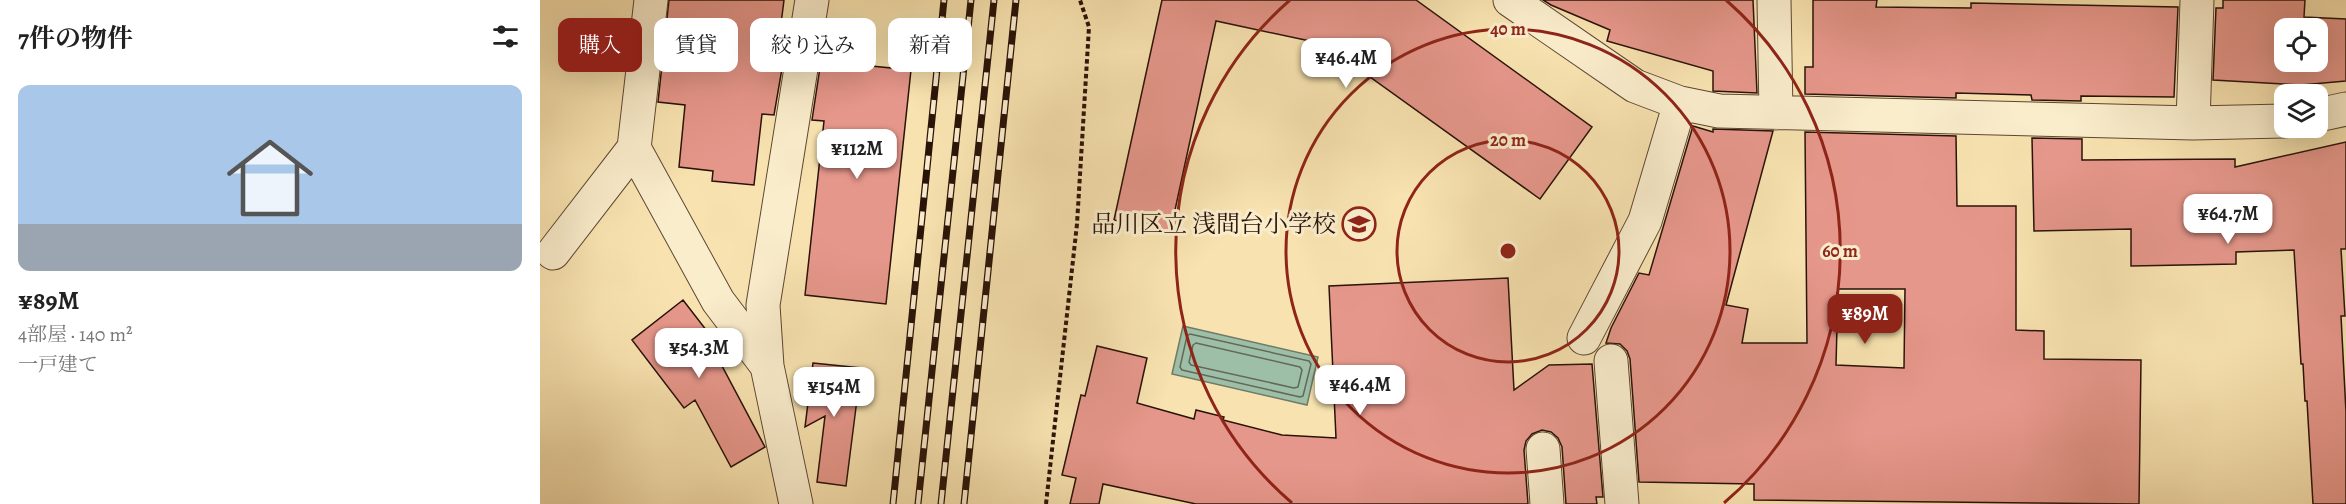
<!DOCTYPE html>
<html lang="ja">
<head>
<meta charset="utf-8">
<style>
	body { margin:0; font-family:Alegreya,"Noto Serif JP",serif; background:#f2f2f2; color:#222; height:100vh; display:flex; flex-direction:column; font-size:22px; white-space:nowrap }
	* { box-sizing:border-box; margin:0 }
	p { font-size:20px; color:#767676 }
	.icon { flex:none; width:33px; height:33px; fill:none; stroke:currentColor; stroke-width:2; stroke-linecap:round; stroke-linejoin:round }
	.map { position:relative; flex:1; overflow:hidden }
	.details { display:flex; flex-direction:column; background:#fff; width:540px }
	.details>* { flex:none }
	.hud { position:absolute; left:18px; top:18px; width:570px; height:54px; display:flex; gap:12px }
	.controls { position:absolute; left:1734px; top:18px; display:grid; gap:12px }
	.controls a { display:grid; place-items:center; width:54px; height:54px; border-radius:12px; background:#fff; box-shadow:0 6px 24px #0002; font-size:30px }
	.price { position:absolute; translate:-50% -51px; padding:0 14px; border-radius:12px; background:#fff; color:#222; font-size:20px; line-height:39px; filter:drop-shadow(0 2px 3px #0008) }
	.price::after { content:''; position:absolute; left:50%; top:36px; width:18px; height:14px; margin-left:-9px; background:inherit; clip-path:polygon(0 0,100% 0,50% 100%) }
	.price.active { background:#8f2418; color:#fff }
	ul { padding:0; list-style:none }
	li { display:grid; align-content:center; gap:12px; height:318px; padding:0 18px }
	li span { display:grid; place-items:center; height:186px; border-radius:12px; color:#555 }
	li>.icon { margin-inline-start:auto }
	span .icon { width:108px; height:108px; fill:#fffc; stroke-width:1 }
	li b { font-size:26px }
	h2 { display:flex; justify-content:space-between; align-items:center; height:72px; padding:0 18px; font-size:26px }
	.tag { padding:0 21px; border-radius:12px; background:#fff; box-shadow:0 6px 24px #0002; font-size:21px; line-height:54px }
	.tag.active { background:#8f2418; color:#fff }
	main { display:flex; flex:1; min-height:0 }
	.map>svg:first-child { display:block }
	.water { fill:#9ebfa7; stroke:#6f7a67; stroke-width:1.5 }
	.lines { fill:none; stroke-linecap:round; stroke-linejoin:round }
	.shore { stroke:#646858; stroke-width:1.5 }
	.building { fill:#e6978b; stroke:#291208; stroke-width:1.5; fill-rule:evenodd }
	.minor-casing { stroke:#5d4632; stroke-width:35 }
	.path { stroke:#291208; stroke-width:4; stroke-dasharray:4.5 3; stroke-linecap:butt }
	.minor { stroke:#faedcc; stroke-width:33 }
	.rail-casing { stroke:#291208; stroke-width:7 }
	.rail { stroke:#faedcc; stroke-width:4.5; stroke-dasharray:14; stroke-linecap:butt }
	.ring { fill:none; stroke:#8f2418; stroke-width:3 }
	.labels { text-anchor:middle; stroke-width:6; stroke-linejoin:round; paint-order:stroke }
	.poi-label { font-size:24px; fill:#291208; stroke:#faedcc; text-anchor:end }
	.centre { fill:#8f2418; stroke:#faedcc; stroke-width:3 }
	.ring-label { font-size:18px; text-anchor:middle; font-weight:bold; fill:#8f2418; stroke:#faedcc; stroke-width:6; stroke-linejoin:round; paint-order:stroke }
</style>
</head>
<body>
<main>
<section class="details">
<h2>7件の物件<svg class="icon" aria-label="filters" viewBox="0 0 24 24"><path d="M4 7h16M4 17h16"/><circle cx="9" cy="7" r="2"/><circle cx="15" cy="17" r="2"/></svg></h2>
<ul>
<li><span style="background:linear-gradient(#a9c7e8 75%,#9aa5b1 0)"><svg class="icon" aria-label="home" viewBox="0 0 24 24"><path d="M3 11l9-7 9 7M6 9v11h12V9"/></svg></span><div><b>¥89M</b><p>4部屋 · 140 m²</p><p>一戸建て</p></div></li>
</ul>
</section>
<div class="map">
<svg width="1806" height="504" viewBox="0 0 1806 504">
	<rect width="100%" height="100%" fill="#f8e3b0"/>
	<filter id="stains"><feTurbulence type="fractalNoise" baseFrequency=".00333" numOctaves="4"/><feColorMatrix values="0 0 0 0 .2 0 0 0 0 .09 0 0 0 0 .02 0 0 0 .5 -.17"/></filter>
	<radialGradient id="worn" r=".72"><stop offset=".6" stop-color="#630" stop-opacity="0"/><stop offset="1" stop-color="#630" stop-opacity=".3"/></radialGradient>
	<path class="water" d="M643,326L778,357L767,405L632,374Z"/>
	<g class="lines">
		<path class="shore" d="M650,334L769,361L771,364L763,396L760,397L642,370L640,367L647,336Z
			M656,343L760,367L762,370L758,387L754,388L651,365L649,362L653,345Z"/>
	</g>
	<path class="building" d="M129,0H244L237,56L244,57L234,115L222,114L214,185L172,181L173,171L139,167L145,105L118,102Z
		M622,0H876L1052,127L1000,199L784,44L676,21L630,233L574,220Z
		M1003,0H1213L1217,93L1173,91V71L1067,41L1070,30L1011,5Z
		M1273,0H1337L1336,7L1431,8V3L1638,7L1634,97L1541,96V101L1492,100L1491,95L1416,93V98L1265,94V67H1273Z
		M1683,0H1765L1764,17L1806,19V81L1761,85L1673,80L1676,8H1683ZM1744,28H1778V62H1744Z
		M281,61L371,70L346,304L265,295L284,121L272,120Z
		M1153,126L1173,132V129L1233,131L1186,305L1208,309L1202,343H1267L1265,132L1416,136L1417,206H1476V330L1504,331V359L1601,360L1599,504L1214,500V484L1099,482L1090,359L1087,351L1080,344L1066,343L1071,328L1099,273L1109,275ZM1298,289H1365L1364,368L1296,365Z
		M1492,138L1542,139V160L1695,159V167L1806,142V249H1801L1805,316H1801L1806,412V504H1773L1767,401H1765L1763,364H1761L1754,250L1696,252V264L1591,266V229L1494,231Z
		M968,278L974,390L1009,365L1052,364L1063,497H1056L1057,504H1026L1022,447L1018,438L1011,432L1002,430L992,434L986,441L984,450L988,504H656L563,484L559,504H530L536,478L522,475L541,395L545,396L557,346L607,358L597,403L654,419L656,410L684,417L683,420L742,435L796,438L789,286Z
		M143,300L177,344L172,347L225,447L191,467L155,400L144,408L92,340Z
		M273,363L321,368L306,486L277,482L285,416L265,427Z"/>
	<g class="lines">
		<g class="minor-casing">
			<path id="minor" d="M970,0L1095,86L1140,103L1179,111L1653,123L1744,121
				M1234,0L1236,113
				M1778,115L1806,109
				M1653,123L1657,0
				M94,148L178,301L227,366L256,504
				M13,253L94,148L111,0
				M1044,338L1105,221L1140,103
				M1071,361L1082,504
				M227,366L223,305L272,0
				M1003,449L1007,504"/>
		</g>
		<path class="path" d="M506,504L537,224L549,27L540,0"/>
		<use href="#minor" class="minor"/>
		<g class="rail-casing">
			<path id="rail" d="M353,504L404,0
				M378,504L431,0
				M401,504L454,0
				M424,504L476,0"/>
		</g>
		<use href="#rail" class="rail"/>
	</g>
	<g class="ring">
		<circle cx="968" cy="251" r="111"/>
		<circle cx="968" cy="251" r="222"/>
		<path d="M752 503A332 332 0 0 1 750 0M1186 0A332 332 0 0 1 1184 503"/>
	</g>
	<defs>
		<g id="school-ring" transform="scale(1.725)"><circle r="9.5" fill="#faedcc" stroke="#8f2418" stroke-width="1.5"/><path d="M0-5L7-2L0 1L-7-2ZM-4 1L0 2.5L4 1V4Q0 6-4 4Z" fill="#8f2418"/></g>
	</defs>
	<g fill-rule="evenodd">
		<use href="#school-ring" x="819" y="224"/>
	</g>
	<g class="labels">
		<g class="poi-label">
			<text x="796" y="232">品川区立 浅間台小学校</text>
		</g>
	</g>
	<circle cx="968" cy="251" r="9" class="centre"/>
	<g class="ring-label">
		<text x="968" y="35">40 m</text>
		<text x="968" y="146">20 m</text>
		<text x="1300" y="257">60 m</text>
	</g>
	<rect width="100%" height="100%" filter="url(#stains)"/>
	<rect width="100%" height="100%" fill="url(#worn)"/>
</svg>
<div class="controls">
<a><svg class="icon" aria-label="locate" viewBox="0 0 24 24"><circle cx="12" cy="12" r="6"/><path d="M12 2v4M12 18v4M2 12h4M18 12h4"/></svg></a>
<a><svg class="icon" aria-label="layers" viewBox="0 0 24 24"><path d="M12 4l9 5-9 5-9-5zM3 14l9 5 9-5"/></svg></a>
</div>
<b class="price" style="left:806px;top:89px">¥46.4M</b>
<b class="price" style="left:317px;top:180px">¥112M</b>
<b class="price" style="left:1688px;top:245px">¥64.7M</b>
<b class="price active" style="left:1325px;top:345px">¥89M</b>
<b class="price" style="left:159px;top:379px">¥54.3M</b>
<b class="price" style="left:820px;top:416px">¥46.4M</b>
<b class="price" style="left:294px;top:418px">¥154M</b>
<div class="hud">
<a class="tag active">購入</a>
<a class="tag">賃貸</a>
<a class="tag">絞り込み</a>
<a class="tag">新着</a>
</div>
</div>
</main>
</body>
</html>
